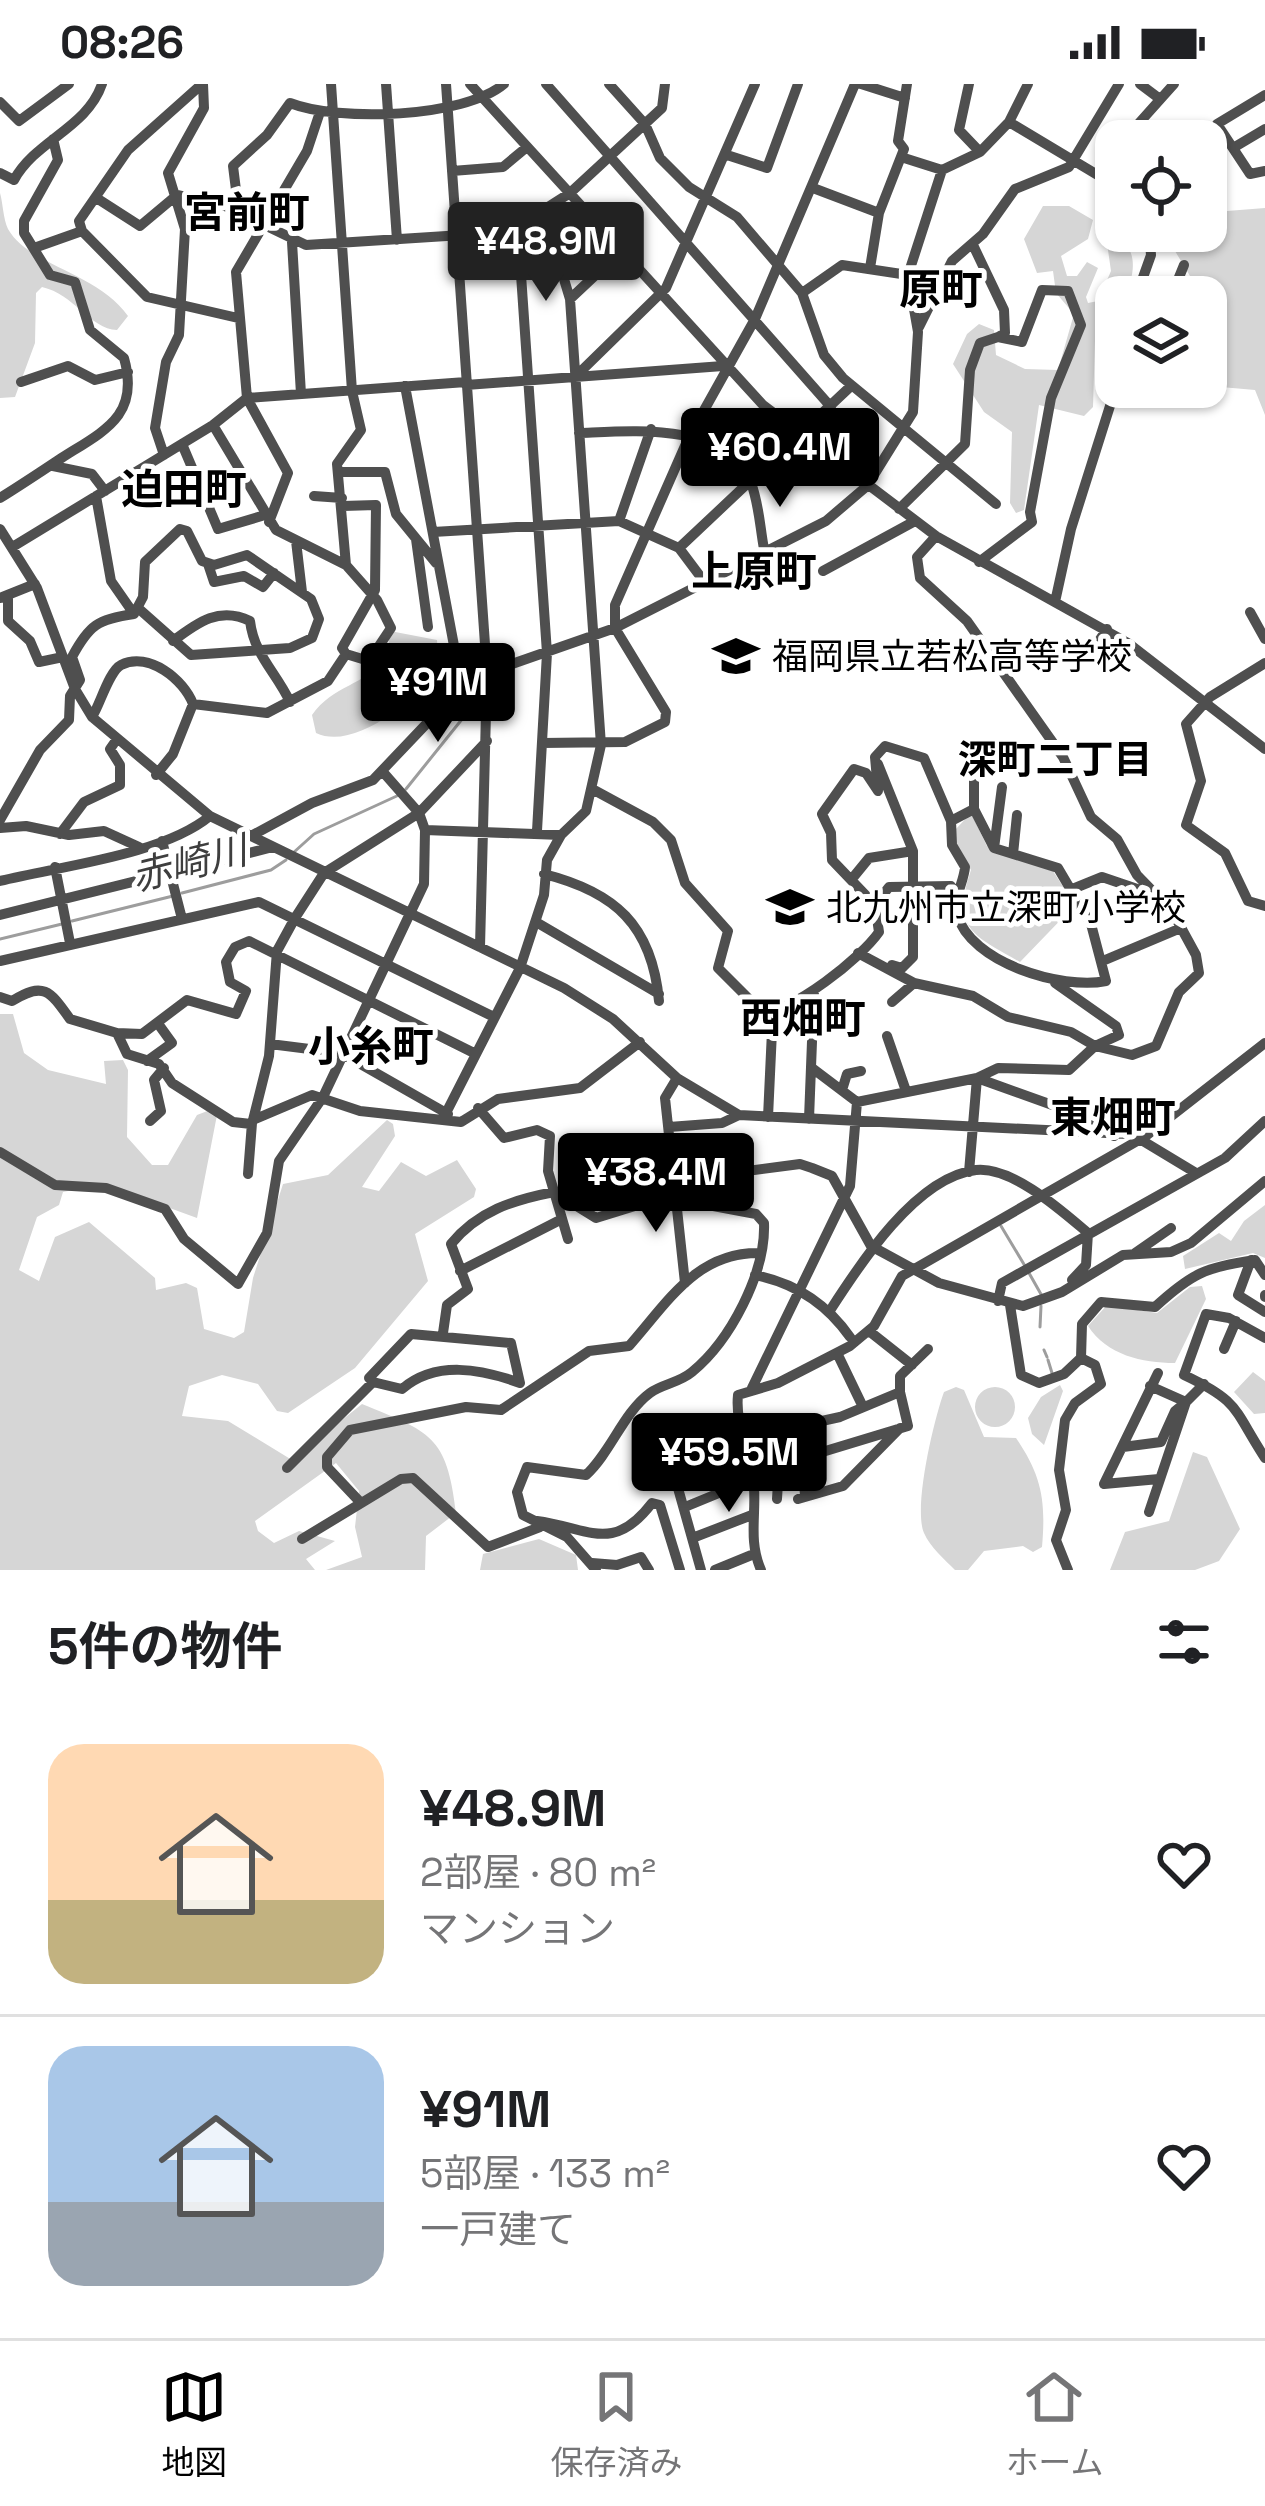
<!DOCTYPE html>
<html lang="ja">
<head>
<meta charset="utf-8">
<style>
	body { margin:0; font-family:"Space Grotesk","Noto Sans JP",sans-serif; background:#f6f6f6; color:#202124; height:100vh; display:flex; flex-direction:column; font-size:45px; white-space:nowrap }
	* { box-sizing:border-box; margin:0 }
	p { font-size:39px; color:#757577 }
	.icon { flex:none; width:66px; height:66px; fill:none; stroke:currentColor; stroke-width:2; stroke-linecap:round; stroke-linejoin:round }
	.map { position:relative; height:1486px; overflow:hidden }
	.details { display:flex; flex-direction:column; background:#fff; flex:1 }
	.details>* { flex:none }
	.controls { position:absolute; left:1095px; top:36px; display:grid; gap:24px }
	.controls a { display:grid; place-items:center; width:132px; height:132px; border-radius:24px; background:#fff; box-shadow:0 3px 9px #0004; font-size:60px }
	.price { position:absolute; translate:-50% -102px; padding:0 27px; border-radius:12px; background:#000; color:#fff; font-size:39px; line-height:78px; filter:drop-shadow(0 3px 6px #0008) }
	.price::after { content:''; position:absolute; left:50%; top:72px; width:36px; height:27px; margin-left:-18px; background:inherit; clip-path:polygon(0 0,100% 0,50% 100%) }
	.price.selected { background:#222; color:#fff }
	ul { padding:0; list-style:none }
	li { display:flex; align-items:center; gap:36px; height:300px; padding:0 48px }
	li+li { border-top:3px solid #e0e0e0 }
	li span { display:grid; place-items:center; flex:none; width:336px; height:240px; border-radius:36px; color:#555 }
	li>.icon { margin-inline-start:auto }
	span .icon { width:144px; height:144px; fill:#fffc; stroke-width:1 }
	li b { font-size:51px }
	h2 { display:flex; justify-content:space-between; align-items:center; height:144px; padding:0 48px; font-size:51px }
	.status { display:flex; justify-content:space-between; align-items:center; height:84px; padding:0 60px; background:#fff; direction:ltr }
	.status svg { height:33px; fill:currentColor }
	.menu { display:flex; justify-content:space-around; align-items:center; height:168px; border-top:3px solid #e0e0e0; background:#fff; font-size:33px; color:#757577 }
	.menu a { display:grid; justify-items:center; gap:6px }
	.menu .selected { color:#000 }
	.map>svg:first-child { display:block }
	.green { fill:#d6d6d6 }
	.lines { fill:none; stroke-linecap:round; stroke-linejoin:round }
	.stream { stroke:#9d9d9d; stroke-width:3 }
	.minor { stroke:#4f4f4f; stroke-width:10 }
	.labels { text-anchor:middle; stroke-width:10; stroke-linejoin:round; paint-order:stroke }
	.poi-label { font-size:36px; fill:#000; stroke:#fff; text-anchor:start }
	.neighbourhood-label { font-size:39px; font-weight:bold; fill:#000; stroke:#fff }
	.water-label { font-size:39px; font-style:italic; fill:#3e3e3e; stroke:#fff }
	.quarter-label { font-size:42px; font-weight:bold; fill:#000; stroke:#fff }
</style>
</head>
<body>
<div class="status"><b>08:26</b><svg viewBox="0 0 49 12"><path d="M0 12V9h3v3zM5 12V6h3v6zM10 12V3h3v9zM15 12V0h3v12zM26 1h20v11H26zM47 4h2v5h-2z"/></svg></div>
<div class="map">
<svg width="1265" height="1486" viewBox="0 0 1265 1486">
	<rect width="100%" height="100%" fill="#fff"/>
	<path class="green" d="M1206,85L1213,117L1227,127L1265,124V331L1255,306L1221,303L1206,277V213H1198L1196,202L1163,147H1206Z
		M0,109C3,119 3,135 8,145C29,182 97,188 128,232L117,246C90,245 74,210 42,203L36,209L35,259L15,313L0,314Z
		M1043,122H1069L1093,136L1088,155L1061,172L1067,192H1077L1087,178L1098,184L1086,213L1088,219L1098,217L1111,187L1107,159L1117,153C1140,166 1134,194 1124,213H1116V227L1095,256L1093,323L1084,332L1039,321L1024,426L1016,429L1010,419L1012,348L984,328L953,280L967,250L979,240L994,246L996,271L1025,285L1058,286L1074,230L1056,209L1053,187L1037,189L1024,155Z
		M390,547L437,556L439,593C411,617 354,667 316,649L312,631C333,601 365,601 384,576C390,569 388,557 390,547Z
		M971,729L987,762L1051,784L1075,821L1020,878C972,851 951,844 971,786L955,758V746Z
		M0,930H13L24,969L48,986L106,1000L104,977L123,976L128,986L127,1053L152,1081H168L197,1031L210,1026L217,1031L197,1134L104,1100L63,1108L59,1121L37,1133L19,1186L39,1197L55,1153L89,1138L155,1194L156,1206L186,1199L197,1204L204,1245L234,1254L244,1248L253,1194L283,1100L328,1091L387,1036L393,1040L395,1052L362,1103L379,1107L401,1078L426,1092L457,1076L476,1105L474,1113L415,1150L428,1197L355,1284L288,1329L277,1327L258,1300L222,1291L189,1302L182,1332L228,1337L292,1376L362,1320C430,1348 447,1351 456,1429L426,1452L425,1486H326L362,1473L355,1443L359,1407L336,1379L255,1437L258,1447L274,1459L299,1447L335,1457L306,1475L315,1486H0Z
		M1265,1121V1174L1253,1169L1185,1185L1183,1172L1219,1149L1231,1157L1244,1137Z
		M1202,1202L1206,1215L1175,1279C1142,1279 1107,1271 1088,1242L1107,1221L1157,1229L1190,1203Z
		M1253,1288L1265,1297V1329L1254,1330L1234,1308Z
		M1060,1301L1063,1307L1044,1361L1032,1350L1028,1334L1041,1313Z
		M956,1303L964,1306L984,1353L1016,1354C1042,1392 1046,1417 1042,1463L1033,1468L1023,1462L984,1467L968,1486H955C945,1476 930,1463 924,1449C913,1424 934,1335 944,1308Z
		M975 1323a20 20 0 1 1 40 0a20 20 0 1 1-40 0Z
		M1193,1368L1207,1373L1240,1445L1219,1477L1195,1486H1110L1125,1448L1169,1437Z
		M539,1455L576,1471L578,1486H480L483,1470Z"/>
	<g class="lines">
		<path class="stream" d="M1115,94L1116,89
			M406,705L475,619
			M293,769L314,750L399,711
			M182,809L271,786L286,776
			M72,837L173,812
			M0,855L62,840
			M1001,1142L1025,1182
			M1029,1189L1042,1212
			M1040,1243L1041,1222
			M1044,1266L1047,1273
			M1048,1276L1052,1289"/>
		<path class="minor" d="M331,0L352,307L361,346L337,380L346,481
			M386,0L397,156
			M446,0L487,589L480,863
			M470,0L763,321L936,452L1128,559L1265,665
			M546,0L831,323
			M609,0L645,40L660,74L689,103L737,133L802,209L824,271L843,294L996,420
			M861,0L905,14
			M969,0L959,46L980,68
			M1140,0L1160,15
			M1265,11L1217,40L1250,90L1265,87
			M0,18L19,37L69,0
			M1009,38L1116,102
			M1123,57L1174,0
			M1233,64L1265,45
			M727,71L767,84L798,0
			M901,73L942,86L980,68L1009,38L1028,0
			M452,87L503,83L527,63
			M0,89L14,96C36,56 87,44 102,0
			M1106,94L1116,65
			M813,104L879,129
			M177,111L223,121L306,161L509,148L570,109L662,24L665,0
			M98,115L140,142L177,111
			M239,130L233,82L267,51L290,19C338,38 464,34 504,0
			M82,147L79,137L128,66L202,0
			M82,147L147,213L238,234
			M518,147L547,569L537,747
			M292,158L301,310
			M973,161L1004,226L1005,249L998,253
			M34,164L82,147
			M870,184L879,129L904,65L898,57L907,0
			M802,209L842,181L908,191
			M1136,213L1151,171L1149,147
			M1171,213L1184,181
			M570,215L621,167
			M919,243L952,177L983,150L1015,105L1069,83L1119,0
			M1116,262V301
			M575,293L666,204L755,0
			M21,298L68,282L95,296L128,288
			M466,301L723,282
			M405,302L462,604
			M213,341L276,446L346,481L377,516L391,544
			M579,349C631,347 727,337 751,399C759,419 760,444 764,465
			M182,360L218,445L265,431
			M164,371L155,344L166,278L179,251L185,145L168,89L204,24L203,0
			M53,382L92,390L105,407
			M338,388H385L396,430L436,479
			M96,412L111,497L134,530
			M314,412L342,414
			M0,414C21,401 42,387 63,373C106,346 140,331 124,274L90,246L75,198L50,191L24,149V137L58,76L53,55
			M343,422L376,421L375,506L342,564L346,570
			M899,425L965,360L970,286L980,259L998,253L1022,258L1042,206L1068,207L1081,241L1051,314L1030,428L1032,438L979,478
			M619,437L651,345
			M269,438L288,389L247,314L236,188L307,67L319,31
			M0,445L37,504L75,605L92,633L210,732L564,904L613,935L677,994L739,1031L1147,1051L1265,959
			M433,448L619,437L679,464L703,496
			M416,455L428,543
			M296,457L302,508
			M14,462L213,341L247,314L466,298
			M679,464L851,302
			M208,480L214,498L244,492L263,503L274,489
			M823,487L915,437
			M0,514L35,500
			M8,514V537L30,557L39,578L63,573
			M1055,518L1071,445L1116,303
			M1250,528L1265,555
			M134,530L143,513L145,478L180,445L187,447L202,477L214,481L247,471L311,515L319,535L312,554L290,564L191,571L138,524
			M173,557C198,538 220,522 250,537C254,571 276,588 290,618
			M1086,576L1107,545
			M1265,579L1210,613L1186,640L1201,697L1186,741L1225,769L1248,817L1265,822
			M92,633C100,621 109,587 121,581C149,567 184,596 193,620
			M487,657L419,729L324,789L295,834L277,867L269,972L253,1036L312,1011L360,1027L461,1038L498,1015L580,1004L640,958
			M542,659L625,658L665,638L666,628L615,544V521L688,355L755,235L855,0
			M964,659L974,693V725
			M878,680L913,767V873L902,884L892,881
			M156,691L173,670L193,620L267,629L328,597L346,570L369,577L391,544
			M594,706L653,738L671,756L685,799L728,847L718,884L762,928C793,928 861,874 879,848L875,821L832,776L831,749L822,730L854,685L866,689L878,707L875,673L885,662L924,674L951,737L952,761L965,783C964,798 953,814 957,830C970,879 1062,906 1106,897L1091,840L1058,784L994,764L974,725L951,737
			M0,736L40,666L69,636L70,612L80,596L72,573C89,541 98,535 134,530
			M0,744L26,742L69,751L104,747L139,763
			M425,746L561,751
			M60,750L84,718L120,701V681L110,665L117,655
			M251,752L312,719L373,696L469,595L615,544L826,437L867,402L913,328L918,248L908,191L942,86
			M162,757L181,831
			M994,764L1002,703
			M1013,770L1017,731
			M55,783L70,859
			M544,790C615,808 652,841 659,917
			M851,796L869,774L913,767
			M0,797C60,782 163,771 210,732
			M1070,806L1102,793L1152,810
			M875,821L889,803L951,802
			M0,831L273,763
			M536,838L659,910
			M858,869L914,899L973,912L1008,933L1071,948L1095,962L1132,971L1156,962L1179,908L1199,889L1196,871L1172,827L1137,791L1117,755L1091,733L1063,673L967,537L920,494L917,473L936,452
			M1105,876L1181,844
			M0,877L259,818L494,933
			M0,913L12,917C44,897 50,907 70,935L117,949L142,950L187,916L236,930L246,907L230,898L226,878L235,863L249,857L476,970
			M892,918L914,899
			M117,949L127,970L159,980L172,999L233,1038L251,1040
			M887,952L906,1007
			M270,960L341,969L448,1030
			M147,977L172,959L159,941
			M812,984L857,1018
			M677,994L665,1014L685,1199
			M977,994L1108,1041L1114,1052
			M842,1006L847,990L861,987
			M857,1018L977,994L998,984L1069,986L1095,962L1119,951L1116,942L1055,899
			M478,1024L504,1054L537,1046L550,1052L548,1087L568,1155
			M446,1029L520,884L544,811L547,776L561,751L586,727L601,661L570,215L544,129
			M768,1033L772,947
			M809,1035L814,906
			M150,1037L161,1027L154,996L164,984
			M669,1043L722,1039L739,1031
			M1138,1054L1196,1089
			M0,1068L55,1101L106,1104L165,1125L184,1155L238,1200L267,1149L279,1077L323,1013L424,800L425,746L419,729L383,688
			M969,1088L977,994
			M248,1090L252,1039
			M1135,1169L1171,1144
			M1251,1176L1238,1211L1265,1228
			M460,1187L562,1135
			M755,1191C795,1199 827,1220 850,1253
			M1265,1211V1213
			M998,1217L1002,1199L1225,1074L1265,1037
			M1010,1221L1021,1291L1039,1299L1064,1290L1081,1274L1082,1240L1101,1218L1155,1223C1192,1189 1206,1183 1255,1176L1265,1191
			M831,1225C860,1180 916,1093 976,1086C1012,1082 1062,1127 1088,1149L1086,1181L1072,1196
			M869,1247L912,1281
			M443,1249L447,1221L468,1205L451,1160C478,1127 513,1116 554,1108L596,1134L651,1117L664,1098L800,1080L812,1084L832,1092L871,1162L939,1199L1023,1222L1062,1208L1123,1171L1171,1168L1191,1159L1265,1097
			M1265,1254L1229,1234L1206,1230L1184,1291C1241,1318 1233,1325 1265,1374
			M1224,1265L1236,1237
			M837,1269L863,1323
			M1158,1289L1104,1400L1159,1395
			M373,1298L402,1305C436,1276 481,1285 520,1299
			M752,1304L850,1102L857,1018
			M900,1308V1292L928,1265
			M744,1354L840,1333L900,1308L908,1342L753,1389
			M1123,1363L1161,1358L1175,1327L1186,1318L1150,1302
			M803,1376L805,1413
			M287,1384L373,1298L369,1294L411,1250L511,1259L520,1299
			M777,1415L779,1382
			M798,1415L843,1402L900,1344
			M360,1418L327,1383V1373L350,1346L466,1323L501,1326L589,1267L629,1262C668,1218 697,1167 761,1169
			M685,1423L753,1395
			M1149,1428L1186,1318L1204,1300
			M537,1437C589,1444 613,1470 652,1419L660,1421L680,1486
			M695,1453L752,1431
			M302,1455L401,1395L413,1394L488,1463L540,1443
			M592,1479L617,1481L641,1473L649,1486
			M596,1486L567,1453L523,1431L517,1408L527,1383L586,1391C611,1368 623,1329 650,1309C662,1300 679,1299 692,1288C730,1257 766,1189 764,1139L756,1130L676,1115
			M701,1486L674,1390L745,1364
			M715,1486L754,1470
			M761,1486C747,1454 758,1426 753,1393C749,1364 735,1340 738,1311L778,1299L850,1262L874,1242L902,1192L1139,1056
			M1068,1486L1056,1456L1066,1426L1059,1386L1065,1336L1075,1319L1101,1300L1095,1281L1081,1274"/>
	</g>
	<defs>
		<g id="school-bare" transform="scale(3.6)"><path d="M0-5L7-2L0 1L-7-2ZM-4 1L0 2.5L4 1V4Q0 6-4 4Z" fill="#000" stroke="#fff" stroke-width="2.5" paint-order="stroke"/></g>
	</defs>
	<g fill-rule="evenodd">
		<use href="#school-bare" x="736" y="572"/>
		<use href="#school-bare" x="790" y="823"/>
	</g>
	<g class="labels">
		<g class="poi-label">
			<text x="772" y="585">福岡県立若松高等学校</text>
			<text x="826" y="836">北九州市立深町小学校</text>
		</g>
		<g class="neighbourhood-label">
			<text x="1055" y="689">深町二丁目</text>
		</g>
		<g class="water-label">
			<text transform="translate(189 779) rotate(-14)" y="14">赤崎川</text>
		</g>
		<g class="quarter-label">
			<text x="247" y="143">宮前町</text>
			<text x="941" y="220">原町</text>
			<text x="184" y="420">迫田町</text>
			<text x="754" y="502">上原町</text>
			<text x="803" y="949">西畑町</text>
			<text x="371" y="977">小糸町</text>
			<text x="1113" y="1048">東畑町</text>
		</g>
	</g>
</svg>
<div class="controls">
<a><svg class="icon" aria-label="locate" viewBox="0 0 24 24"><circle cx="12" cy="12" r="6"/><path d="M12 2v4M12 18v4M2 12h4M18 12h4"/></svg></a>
<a><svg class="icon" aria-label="layers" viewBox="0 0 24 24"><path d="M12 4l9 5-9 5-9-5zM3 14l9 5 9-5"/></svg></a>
</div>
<b class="price selected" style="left:546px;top:220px">¥48.9M</b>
<b class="price" style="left:780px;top:426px">¥60.4M</b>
<b class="price" style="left:438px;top:661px">¥91M</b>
<b class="price" style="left:656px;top:1151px">¥38.4M</b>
<b class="price" style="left:729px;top:1431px">¥59.5M</b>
</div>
<section class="details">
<h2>5件の物件<svg class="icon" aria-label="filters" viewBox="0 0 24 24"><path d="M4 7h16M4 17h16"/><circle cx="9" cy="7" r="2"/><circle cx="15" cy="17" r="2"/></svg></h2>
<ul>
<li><span style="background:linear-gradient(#ffd9b3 65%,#c2b280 0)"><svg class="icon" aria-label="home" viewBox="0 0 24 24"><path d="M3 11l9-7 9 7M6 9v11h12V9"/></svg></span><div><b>¥48.9M</b><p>2部屋 · 80 m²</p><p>マンション</p></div><svg class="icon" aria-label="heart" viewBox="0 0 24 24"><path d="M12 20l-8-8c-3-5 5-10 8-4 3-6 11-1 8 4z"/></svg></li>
<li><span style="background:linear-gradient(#a9c7e8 65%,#9aa5b1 0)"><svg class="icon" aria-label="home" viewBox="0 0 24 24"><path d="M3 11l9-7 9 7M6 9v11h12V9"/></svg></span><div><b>¥91M</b><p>5部屋 · 133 m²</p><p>一戸建て</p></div><svg class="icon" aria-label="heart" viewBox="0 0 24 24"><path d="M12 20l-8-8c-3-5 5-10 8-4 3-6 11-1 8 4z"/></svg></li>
</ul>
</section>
<nav class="menu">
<a class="selected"><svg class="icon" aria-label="map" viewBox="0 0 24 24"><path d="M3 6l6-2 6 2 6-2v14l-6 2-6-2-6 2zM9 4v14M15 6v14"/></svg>地図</a>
<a><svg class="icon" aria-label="saved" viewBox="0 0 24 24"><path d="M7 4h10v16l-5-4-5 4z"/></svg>保存済み</a>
<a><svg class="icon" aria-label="home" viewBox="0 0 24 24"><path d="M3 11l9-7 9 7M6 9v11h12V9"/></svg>ホーム</a>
</nav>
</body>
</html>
